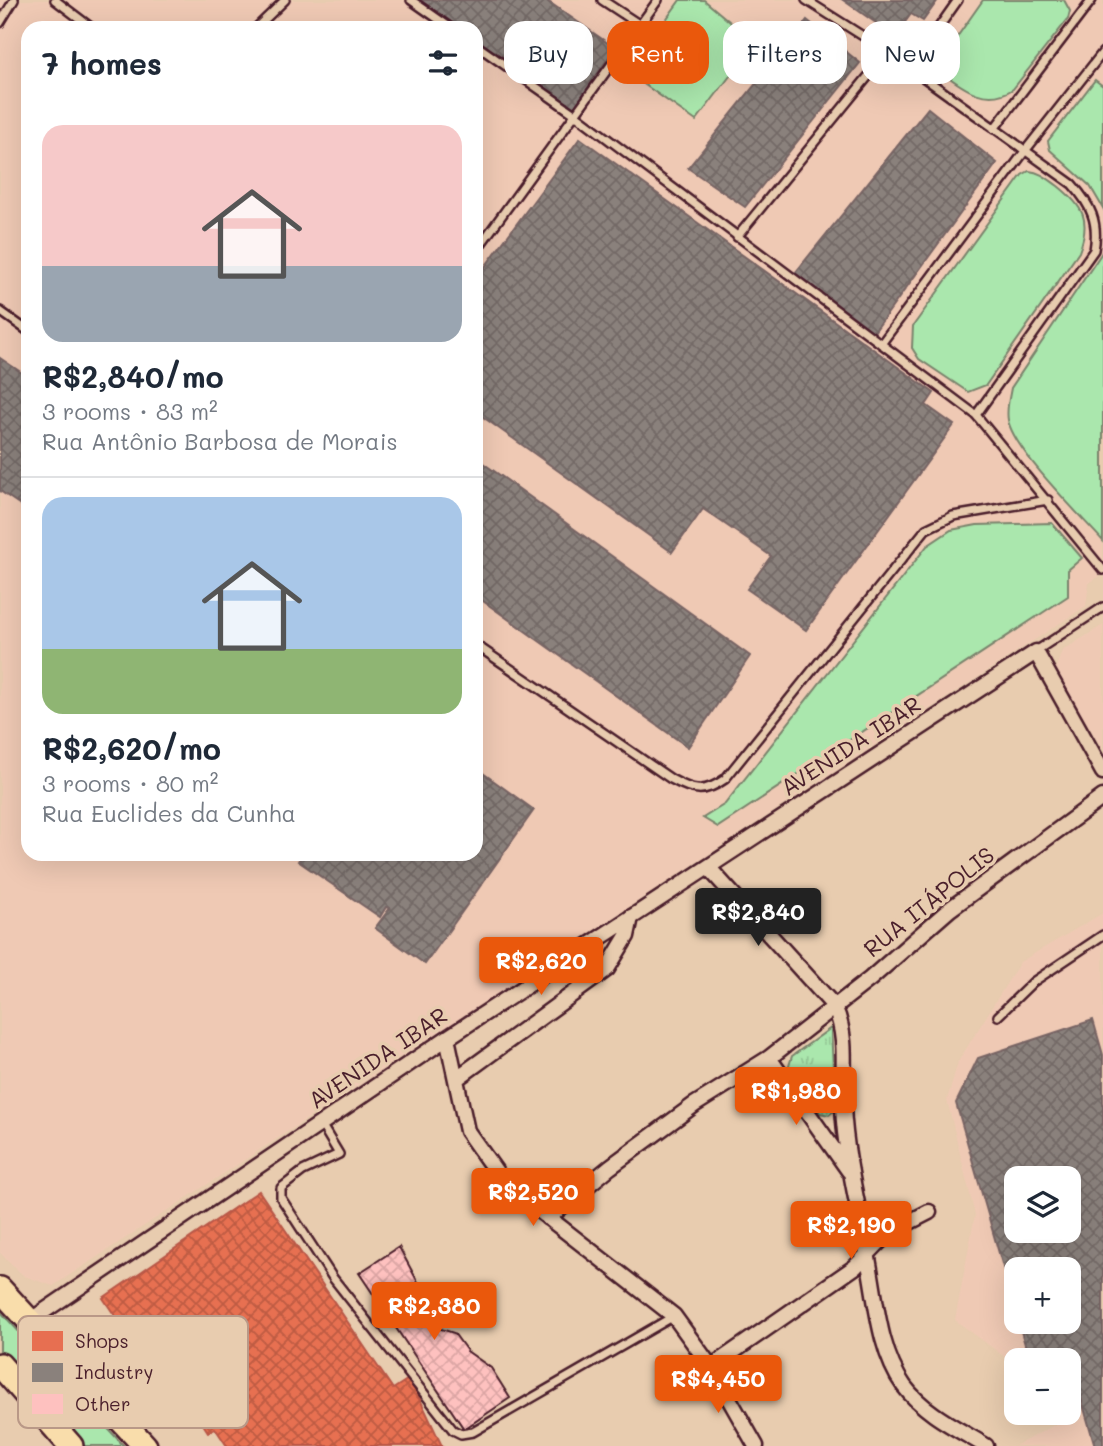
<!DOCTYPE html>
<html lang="en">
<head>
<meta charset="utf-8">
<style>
	body { margin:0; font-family:Mali,sans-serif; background:#f2f2f3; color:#1f2937; height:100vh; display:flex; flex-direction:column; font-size:26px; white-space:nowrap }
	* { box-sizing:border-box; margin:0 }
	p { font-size:23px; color:#747a83 }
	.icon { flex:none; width:38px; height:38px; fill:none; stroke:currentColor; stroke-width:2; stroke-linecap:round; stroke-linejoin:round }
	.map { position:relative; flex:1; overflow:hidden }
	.details { position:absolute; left:21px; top:21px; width:462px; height:840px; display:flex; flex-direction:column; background:#fff; border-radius:21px; box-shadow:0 7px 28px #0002 }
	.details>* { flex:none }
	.banner { position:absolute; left:504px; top:21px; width:494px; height:63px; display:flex; gap:14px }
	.fabs { position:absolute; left:1004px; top:1166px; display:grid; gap:14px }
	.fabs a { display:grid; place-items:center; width:77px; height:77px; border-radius:14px; background:#fff; box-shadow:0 7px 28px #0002; font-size:35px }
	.price { position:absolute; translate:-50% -60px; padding:0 16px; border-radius:7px; background:#ea580c; color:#fff; font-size:23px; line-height:46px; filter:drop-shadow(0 2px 4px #0008) }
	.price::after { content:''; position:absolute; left:50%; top:42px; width:21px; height:16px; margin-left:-10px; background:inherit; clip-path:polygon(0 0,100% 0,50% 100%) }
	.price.current { background:#222; color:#fff }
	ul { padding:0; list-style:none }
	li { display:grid; align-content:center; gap:14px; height:371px; padding:0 21px }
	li+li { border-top:2px solid #e0e1e3 }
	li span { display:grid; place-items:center; height:217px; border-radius:21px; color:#555 }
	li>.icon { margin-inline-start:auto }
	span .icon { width:126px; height:126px; fill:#fffc; stroke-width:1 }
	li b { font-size:30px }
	h2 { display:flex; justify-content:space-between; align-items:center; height:84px; padding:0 21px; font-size:30px }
	.chip { padding:0 24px; border-radius:21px; background:#fff; box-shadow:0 7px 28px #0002; font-size:24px; line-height:63px }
	.chip.current { background:#ea580c; color:#fff }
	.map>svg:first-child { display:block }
	.built { fill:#efc9b4; fill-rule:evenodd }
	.green { fill:#aae7ad; stroke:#7a836c; stroke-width:2 }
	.park { fill:url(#park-tufts); stroke:#7a836c; stroke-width:2 }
	.shops { fill:url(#shops-cross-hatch); stroke:#b85746; stroke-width:2 }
	.industry { fill:url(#industry-cross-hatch); stroke:#776464; stroke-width:2; fill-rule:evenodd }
	.building { fill:url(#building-cross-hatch); stroke:#4a1f2b; stroke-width:2 }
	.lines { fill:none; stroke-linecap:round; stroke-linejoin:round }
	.service-casing { stroke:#4a1f2b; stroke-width:12 }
	.minor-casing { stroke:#4a1f2b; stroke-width:19 }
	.trunk-casing { stroke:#4a1f2b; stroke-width:28 }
	.service { stroke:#e8ccaf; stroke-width:7 }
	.minor { stroke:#e8ccaf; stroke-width:14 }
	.trunk { stroke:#f9ddab; stroke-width:23 }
	.labels { text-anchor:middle; stroke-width:7; stroke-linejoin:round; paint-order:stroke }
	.street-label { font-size:23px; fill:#4a1f2b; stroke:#e8ccaf }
	.key { fill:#e8ccaf; stroke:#b99887; stroke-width:2 }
	.key-label { font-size:19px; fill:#4a1f2b }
</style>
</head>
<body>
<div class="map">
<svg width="1103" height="1446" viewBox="0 0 1103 1446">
	<defs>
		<pattern id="park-tufts" width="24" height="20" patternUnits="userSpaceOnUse" patternTransform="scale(1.75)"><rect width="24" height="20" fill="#aae7ad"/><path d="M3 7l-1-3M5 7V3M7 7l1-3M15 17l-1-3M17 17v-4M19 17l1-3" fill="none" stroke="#94c695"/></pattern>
		<pattern id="shops-cross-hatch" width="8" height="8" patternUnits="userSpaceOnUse" patternTransform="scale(1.75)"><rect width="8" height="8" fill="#e76f51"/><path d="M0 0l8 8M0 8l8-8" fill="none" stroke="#bd5b43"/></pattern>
		<pattern id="industry-cross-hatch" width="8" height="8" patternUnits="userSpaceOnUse" patternTransform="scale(1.75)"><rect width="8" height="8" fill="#8a817c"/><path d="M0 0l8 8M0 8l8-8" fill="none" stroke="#736966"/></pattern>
		<pattern id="building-cross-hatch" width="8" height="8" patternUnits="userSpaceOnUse" patternTransform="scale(1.75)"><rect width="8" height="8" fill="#fec1bf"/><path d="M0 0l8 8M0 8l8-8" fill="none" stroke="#dba5a4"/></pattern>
	</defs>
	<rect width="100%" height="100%" fill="#e8ccaf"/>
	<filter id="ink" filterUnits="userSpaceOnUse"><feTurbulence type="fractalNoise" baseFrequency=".0143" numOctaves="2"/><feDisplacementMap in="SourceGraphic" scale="14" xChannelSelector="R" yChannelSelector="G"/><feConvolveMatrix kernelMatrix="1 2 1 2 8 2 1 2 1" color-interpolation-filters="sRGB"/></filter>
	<g filter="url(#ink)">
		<path class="built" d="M0,0H1103V574L1089,583L1086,606L53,1286L24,1276L0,1253ZM28,28H476V854H28Z
			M1103,625V750L1055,670L1062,651Z
			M1103,913V1446H1015L1079,1412L1069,1405V1360H1017V1366L955,1320L975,1215L947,1100L958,1062L1020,962ZM1017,1178H1069V1230H1017ZM1017,1269H1069V1321H1017Z"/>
		<path class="green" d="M680,0H704L755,43L696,121L628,73Z
			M983,0H1064L1070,11L1068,19L1013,89C987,106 964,89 943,73V57Z
			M1095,80L1103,86V208L1090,186L1050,150L1048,141Z
			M1029,171C1041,172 1048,179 1058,186C1084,207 1091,220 1079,252L986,385L968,392L919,359L912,348L913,326L1022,175Z
			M1103,251V541C1080,515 1014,451 1008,420C1006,409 1009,399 1011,388Z
			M1052,523L1082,558L1068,570V596L718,827L703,818L725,804L927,546L951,530L977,525Z
			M0,1311L124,1446H81L0,1356Z"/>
		<path class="park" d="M831,1028L835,1110L829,1115L820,1113L789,1066L792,1056Z"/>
		<path class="shops" d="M259,1191L393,1389L410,1378L442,1446H227L215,1428L208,1432L174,1379L169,1382L138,1337L132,1341L103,1298Z"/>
		<path class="industry" d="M421,0H546L615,48L574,108L476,42V28H456L419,3Z
			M843,0H938L923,21L911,14L895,36Z
			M807,20L860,63L745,207L688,168Z
			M928,108L997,163L874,332L795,273Z
			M580,138L934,393L926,405L954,425L806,630L747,589L771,556L703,509L672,552L476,412V279Z
			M0,358L28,377V510L0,491Z
			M476,458L750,656L688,747L476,596Z
			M476,768L534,810L425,964L375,928L390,908L386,907L380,917L298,861L303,854H476Z
			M1093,1020L1103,1055V1446H1095L1077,1384L1069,1380V1360L1029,1358L1018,1321H1069V1269H1017V1316L956,1103L978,1058ZM1017,1178H1069V1230H1017Z"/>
		<path class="building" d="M399,1247L433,1310L438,1328L454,1333L467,1351L491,1368L510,1398L464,1429L359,1273Z"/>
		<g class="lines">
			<g class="service-casing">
				<path id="service" d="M55,0L92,28
					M411,0L451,28
					M602,0L640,25
					M806,0L888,52L1072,184C1091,205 1099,222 1094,250L976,415L1103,570
					M0,23L14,0
					M256,28L285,0
					M476,45L576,115L976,415
					M910,68L958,0
					M994,129L1092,0
					M737,237L888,52
					M476,251L658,0
					M0,311L28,331
					M881,344L1025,151L1103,52
					M476,645L671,779C693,791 704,794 725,779L926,529L953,516L1048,500
					M1036,651L1103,607
					M998,1016L1033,982L1103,935
					M321,1124L339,1154L303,1171L281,1188V1198L333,1278L453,1430L461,1434L473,1432L674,1316"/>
			</g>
			<g class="minor-casing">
				<path id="minor" d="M708,867L834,1006C849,1038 842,1072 843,1106C845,1155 858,1205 867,1253C876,1296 878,1350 904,1386C924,1413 958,1429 986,1446
					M447,1038L467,1131L504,1183L674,1316L711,1367L756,1446
					M769,1058L849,1171
					M456,1079L607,969L627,936L631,917
					M548,1218L610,1167L694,1105L769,1058L870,979L950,909L1103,797
					M31,1320L447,1038L1036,652L1103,772
					M711,1367L855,1267L888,1233L929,1212"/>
			</g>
			<g class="trunk-casing">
				<path id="trunk" d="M0,1289L145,1446
					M0,1365L71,1446"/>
			</g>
			<use href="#service" class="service"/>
			<use href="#minor" class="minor"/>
			<use href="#trunk" class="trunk"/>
		</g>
	</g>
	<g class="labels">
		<g class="street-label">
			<text transform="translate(851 746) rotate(-33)" y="8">AVENIDA IBAR</text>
			<text transform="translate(929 902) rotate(-39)" y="8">RUA ITÁPOLIS</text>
			<text transform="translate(378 1058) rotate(-34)" y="8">AVENIDA IBAR</text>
		</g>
	</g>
	<rect x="18" y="1316" width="230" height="112" rx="10" class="key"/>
	<rect x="32" y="1331" width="31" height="20" fill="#e76f51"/>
	<rect x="32" y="1363" width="31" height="19" fill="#8a817c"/>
	<rect x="32" y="1394" width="31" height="20" fill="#fec1bf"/>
	<g class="key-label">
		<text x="75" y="1348">Shops</text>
		<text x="75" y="1379">Industry</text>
		<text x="75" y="1411">Other</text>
	</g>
</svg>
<div class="fabs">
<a><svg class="icon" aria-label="layers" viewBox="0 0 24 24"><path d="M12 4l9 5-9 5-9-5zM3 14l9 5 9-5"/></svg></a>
<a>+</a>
<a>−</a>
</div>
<b class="price current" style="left:758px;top:948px">R$2,840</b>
<b class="price" style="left:541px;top:997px">R$2,620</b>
<b class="price" style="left:796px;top:1127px">R$1,980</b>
<b class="price" style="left:533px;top:1228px">R$2,520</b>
<b class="price" style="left:851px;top:1261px">R$2,190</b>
<b class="price" style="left:434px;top:1342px">R$2,380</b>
<b class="price" style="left:718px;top:1415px">R$4,450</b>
<div class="banner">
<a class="chip">Buy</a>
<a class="chip current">Rent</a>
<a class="chip">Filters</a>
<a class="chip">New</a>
</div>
<section class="details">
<h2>7 homes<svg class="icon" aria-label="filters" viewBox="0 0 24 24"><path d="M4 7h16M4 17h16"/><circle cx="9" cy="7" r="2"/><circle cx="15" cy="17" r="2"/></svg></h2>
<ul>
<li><span style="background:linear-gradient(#f6c9c9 65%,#9aa5b1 0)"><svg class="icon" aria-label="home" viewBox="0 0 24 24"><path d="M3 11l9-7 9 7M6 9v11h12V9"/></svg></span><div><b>R$2,840/mo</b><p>3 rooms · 83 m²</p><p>Rua Antônio Barbosa de Morais</p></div></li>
<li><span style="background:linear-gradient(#a9c7e8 70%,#8fb573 0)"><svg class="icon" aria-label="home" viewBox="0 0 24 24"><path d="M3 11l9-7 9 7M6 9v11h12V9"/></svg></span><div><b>R$2,620/mo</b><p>3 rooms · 80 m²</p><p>Rua Euclides da Cunha</p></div></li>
</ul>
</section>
</div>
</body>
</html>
